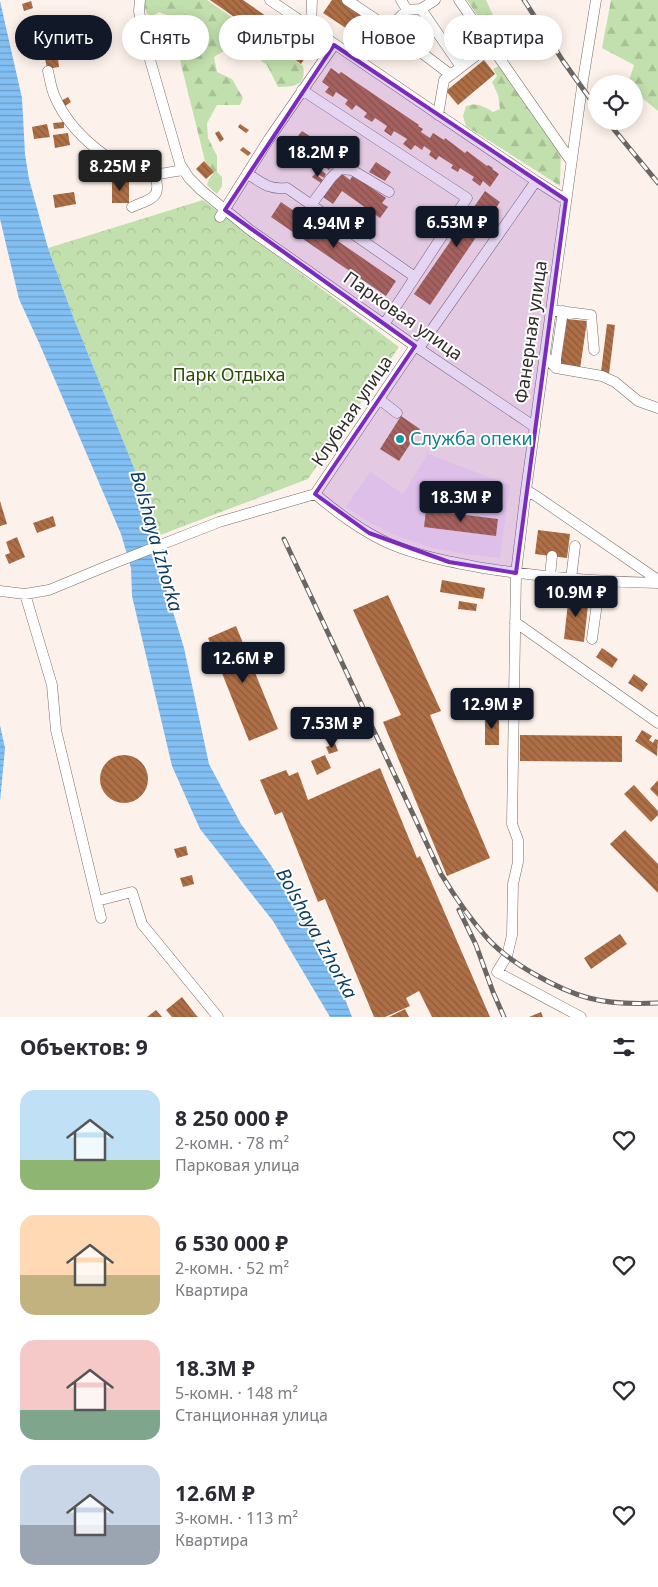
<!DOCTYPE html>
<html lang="ru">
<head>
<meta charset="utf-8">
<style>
	body { margin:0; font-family:"Noto Sans",sans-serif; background:#f7f7f7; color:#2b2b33; height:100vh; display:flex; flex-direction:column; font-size:19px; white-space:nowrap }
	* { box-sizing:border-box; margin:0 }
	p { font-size:16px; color:#7c7c81 }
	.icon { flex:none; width:28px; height:28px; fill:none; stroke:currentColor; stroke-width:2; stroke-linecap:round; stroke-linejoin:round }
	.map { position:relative; height:1017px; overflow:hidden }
	.panel { display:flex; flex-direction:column; background:#fff; flex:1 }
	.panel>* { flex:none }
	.banner { position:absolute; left:15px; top:15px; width:629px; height:45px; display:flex; gap:10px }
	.controls { position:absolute; left:588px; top:75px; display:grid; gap:10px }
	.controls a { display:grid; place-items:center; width:55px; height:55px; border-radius:50%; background:#fff; box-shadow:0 2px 12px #0003; font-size:25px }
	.price { position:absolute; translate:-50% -42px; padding:0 11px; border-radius:5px; background:#111827; color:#fff; font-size:16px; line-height:32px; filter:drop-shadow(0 1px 2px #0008) }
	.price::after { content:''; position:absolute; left:50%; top:30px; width:15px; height:11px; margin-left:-8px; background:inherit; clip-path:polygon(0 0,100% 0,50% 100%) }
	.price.on { background:#222; color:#fff }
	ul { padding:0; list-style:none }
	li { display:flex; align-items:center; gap:15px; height:125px; padding:0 20px }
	li span { display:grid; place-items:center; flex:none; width:140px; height:100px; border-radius:15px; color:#555 }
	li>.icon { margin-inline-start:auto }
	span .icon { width:60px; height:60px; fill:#fffc; stroke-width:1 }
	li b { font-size:21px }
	h2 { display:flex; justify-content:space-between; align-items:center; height:60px; padding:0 20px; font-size:21px }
	.chip { padding:0 18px; border-radius:22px; background:#fff; box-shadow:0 2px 12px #0003; font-size:18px; line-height:45px }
	.chip.on { background:#111827; color:#fff }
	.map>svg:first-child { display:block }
	.education { fill:#f6e4f4 }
	.forest { fill:url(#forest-firs) }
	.park { fill:url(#park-crowns) }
	.water { fill:url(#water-rules) }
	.building { fill:url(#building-back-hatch) }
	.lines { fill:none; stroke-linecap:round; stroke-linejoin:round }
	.minor-casing { stroke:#766d68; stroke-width:11 }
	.minor { stroke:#fff; stroke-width:10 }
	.rail-casing { stroke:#6c6662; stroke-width:5 }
	.rail { stroke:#fff; stroke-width:3; stroke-dasharray:9; stroke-linecap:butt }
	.marked { fill:#7b2cbf; fill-opacity:0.2; stroke:#7b2cbf; stroke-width:4; stroke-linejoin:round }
	.culture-dot { fill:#0f9aa8; stroke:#fff; stroke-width:2 }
	.labels { text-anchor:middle; stroke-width:4; stroke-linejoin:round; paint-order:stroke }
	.street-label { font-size:18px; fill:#302c29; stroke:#fff }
	.park-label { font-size:18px; fill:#2b4c05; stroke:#fff }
	.culture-label { font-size:18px; fill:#0d838f; stroke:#fff; text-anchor:start }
	.water-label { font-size:19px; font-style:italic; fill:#0c3b5d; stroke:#fff }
</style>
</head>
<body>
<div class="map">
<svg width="658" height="1017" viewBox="0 0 658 1017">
	<defs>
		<pattern id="forest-firs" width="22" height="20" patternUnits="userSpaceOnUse" patternTransform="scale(1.25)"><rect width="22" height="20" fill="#c2e0ad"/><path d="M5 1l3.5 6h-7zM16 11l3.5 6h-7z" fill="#a7c095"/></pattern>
		<pattern id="park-crowns" width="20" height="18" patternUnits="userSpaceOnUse" patternTransform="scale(1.25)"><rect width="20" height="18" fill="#c2e0ad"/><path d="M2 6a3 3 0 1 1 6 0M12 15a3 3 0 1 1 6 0" fill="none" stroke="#a7c095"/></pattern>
		<pattern id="water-rules" width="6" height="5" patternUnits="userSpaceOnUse" patternTransform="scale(1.25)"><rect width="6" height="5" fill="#82bff3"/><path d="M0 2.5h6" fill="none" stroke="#6b9bc5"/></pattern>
		<pattern id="building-back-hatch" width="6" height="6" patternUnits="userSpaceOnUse" patternTransform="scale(1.25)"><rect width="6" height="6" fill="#ae6f46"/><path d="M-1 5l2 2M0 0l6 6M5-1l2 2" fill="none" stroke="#8e5b3a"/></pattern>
	</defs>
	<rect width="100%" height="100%" fill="#fdf2eb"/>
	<path class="education" d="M428,454L510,485L500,558L465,554L432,548L394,535L369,522L346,507L370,472L403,494Z"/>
	<path class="forest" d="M144,0H207L303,66C307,86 294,87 278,87L267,65L246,50L229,48L214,57L217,72L232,79L243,98L240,105H217L207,123L208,138L217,156V172L222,177V186L217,194L207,185L209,179L213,174L205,161L169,16L159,12L153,16L147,14L143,3Z
		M467,0H486L498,26L501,39L496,43Z
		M611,0H658V111L634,91V84H628L634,65L602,48Z
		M499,66L503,70L561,150L560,186L466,126L463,116L466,106C476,102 484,106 493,112L500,109L498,95L492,82L497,76L493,69Z"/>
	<path class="park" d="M203,200L399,347L308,479L155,537L147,500L74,319L48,248Z"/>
	<path class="water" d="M0,1L22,98L25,154L29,179L48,248L74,319L147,500L155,537L156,556L184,648L209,764L241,824L268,861L295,902L345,999L352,1017H330L273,921L200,829L172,766L132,596L131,568L121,534L40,345L19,299L0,219Z
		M0,725L5,748L0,802Z"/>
	<path class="building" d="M210,0H243L312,48L301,64Z
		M332,0H342L381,27L370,44L323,13Z
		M31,1L33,8L24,11L22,4Z
		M57,51L59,67L47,69L44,53Z
		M484,60L495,74L458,105L446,91Z
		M331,68L339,74L341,72L419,125L418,126L423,129L421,132L430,138L433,133L444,140L445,138L465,153L467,151L487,166L488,165L493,168L492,169L499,174L490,187L483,181L480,186L472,180L474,177L460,168L458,172L451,168L453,165L439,156L436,160L429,155L431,151L424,146L422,150L415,145L411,150L403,144L407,139L394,131L391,136L384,131L387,126L375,118L372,122L364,117L367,113L356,105L352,110L345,104L348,100L336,92L333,97L325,92L329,87L322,82Z
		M68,97L71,102L62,108L59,102Z
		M64,122V128L54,129L53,123Z
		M47,124L50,137L34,139L32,127Z
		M240,124L249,130L246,133L238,127Z
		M219,131L224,139L220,142L215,133Z
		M302,131L311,137L304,147L295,140Z
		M68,133L70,145L55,148L53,135Z
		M243,147L251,153L248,156L240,150Z
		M333,153L341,159L338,163L330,157Z
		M324,160L332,166L329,170L321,164Z
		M204,161L214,172L206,179L196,169Z
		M376,162L391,172L385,181L369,172Z
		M318,168L326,174L324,178L315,172Z
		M118,170H131V177H118Z
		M341,173L350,180L353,175L386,198L382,203L388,207L380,218L342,191L333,204L323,197Z
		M315,174L323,180L321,183L312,177Z
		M112,182H129V203H112Z
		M485,191L500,202L430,305L414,294Z
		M74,192L76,204L55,208L53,195Z
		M281,202L396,281L386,296L271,217Z
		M567,319L587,321L580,369L560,366Z
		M607,324L615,325L609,374L601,372Z
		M401,416L420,429L399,461L380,449Z
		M0,501L7,524L0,526Z
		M426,510L498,519L496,536L424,527Z
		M53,516L56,526L37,533L33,523Z
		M538,530L570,534L567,558L535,554Z
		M17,537L25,557L9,564L5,555L10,553L6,542Z
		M442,580L485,588L483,599L440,592Z
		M569,593L589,596L584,642L564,639Z
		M388,595L441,711L430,715L490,858L447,876L383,722L401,715L353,610Z
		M459,601L477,604L476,611L458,609Z
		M236,626L278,729L249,741L208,638Z
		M602,648L618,659L612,668L596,657Z
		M634,674L648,684L642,692L628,683Z
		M485,714H499V745H485Z
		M642,730L652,736L649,740L653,743L655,739L658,740L657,756L635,741Z
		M520,735L622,736V762L520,761Z
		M335,743L338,751L329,754L326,747Z
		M100 779a24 24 0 1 1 48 0a24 24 0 1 1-48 0Z
		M325,755L331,768L317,775L311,761Z
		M380,768L417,858L420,856L490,1017H432L419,991L406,998L410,1006L385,1017H374L325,899L318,902L282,812L275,815L260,780L286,770L289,776L298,772L308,800Z
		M658,780V797L650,789Z
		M634,785L658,811V815L651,822L624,794Z
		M625,830L658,864V893L610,844Z
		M186,846L188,855L177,858L174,849Z
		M192,875L194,884L183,887L180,878Z
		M620,934L627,944L591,969L584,958Z
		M182,997L196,1015L198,1017H172L166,1010Z
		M405,1009L409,1017H389Z
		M156,1010L162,1017H147Z
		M541,1012L543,1017H529Z"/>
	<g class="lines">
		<g class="minor-casing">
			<path id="minor" d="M140,0L139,11L144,39L180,164L189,178L201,190L250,230L415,346L535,427
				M270,0L536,181L566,200
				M347,0L389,28L451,75
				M401,0L407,10
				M459,0L571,161
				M421,9L461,67
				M311,27L312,0
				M389,28L407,10L421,9L435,0
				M48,71C50,79 51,89 55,97C70,132 116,174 156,174C164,174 174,171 183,170
				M302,90L467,198L385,323
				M438,115L444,80L490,45
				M248,174C262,183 269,190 287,188L415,277
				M311,205L331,178L340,169L352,170L389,192
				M132,207C152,198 162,199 155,174
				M220,217L269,139L334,45
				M551,310L591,315L594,350
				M419,348L536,181
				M545,356L556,368L602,376L615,382L638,401L658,408
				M556,368V358L563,311
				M379,399L397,413
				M526,490L536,496L658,580
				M315,494C338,513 360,530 388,543C418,556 451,562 483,568C541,577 600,582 658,583
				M315,494L415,346
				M550,576L552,556
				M571,579L575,546
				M0,591L25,594L49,590L107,566L219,522L315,494
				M25,594L52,685L56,730L101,918
				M515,622L658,723
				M592,639L600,582
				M97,901L132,892L142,924L218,1017
				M581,1017L497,972L507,956L512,935L513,884L518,862V840L512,824L516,573L526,490L583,80L596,0"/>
		</g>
		<use href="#minor" class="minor"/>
		<g class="rail-casing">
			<path id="rail" d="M524,0L563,61L596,107
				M607,121L658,183
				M284,539L441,874C455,897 470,919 488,939C510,963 558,990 589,998C611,1004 636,1004 658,1003
				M459,910L476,945L493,992L504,1017"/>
		</g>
		<use href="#rail" class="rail"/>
	</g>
	<path class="marked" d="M334,45L566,200L516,573L449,562L369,533L315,494L415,346L225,210Z"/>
	<circle class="culture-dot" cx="400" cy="439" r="5"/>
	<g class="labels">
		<g class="street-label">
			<text transform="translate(403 316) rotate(35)" y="6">Парковая улица</text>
			<text transform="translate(531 332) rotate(-82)" y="6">Фанерная улица</text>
			<text transform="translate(352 411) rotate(-56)" y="6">Клубная улица</text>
		</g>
		<g class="park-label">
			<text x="229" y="381">Парк Отдыха</text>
		</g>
		<g class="culture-label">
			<text x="410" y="445">Служба опеки</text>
		</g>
		<g class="water-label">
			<text transform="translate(157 541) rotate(74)" y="7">Bolshaya Izhorka</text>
			<text transform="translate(317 933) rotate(61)" y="7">Bolshaya Izhorka</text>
		</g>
	</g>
</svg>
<div class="controls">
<a><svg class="icon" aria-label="locate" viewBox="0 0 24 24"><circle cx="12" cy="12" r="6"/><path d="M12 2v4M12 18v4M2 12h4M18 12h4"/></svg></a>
</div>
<b class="price" style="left:318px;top:178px">18.2M ₽</b>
<b class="price on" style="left:120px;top:192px">8.25M ₽</b>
<b class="price" style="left:457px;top:248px">6.53M ₽</b>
<b class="price" style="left:334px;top:249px">4.94M ₽</b>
<b class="price" style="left:461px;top:523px">18.3M ₽</b>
<b class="price" style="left:576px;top:618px">10.9M ₽</b>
<b class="price" style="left:243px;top:684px">12.6M ₽</b>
<b class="price" style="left:492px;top:730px">12.9M ₽</b>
<b class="price" style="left:332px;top:749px">7.53M ₽</b>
<div class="banner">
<a class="chip on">Купить</a>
<a class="chip">Снять</a>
<a class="chip">Фильтры</a>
<a class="chip">Новое</a>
<a class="chip">Квартира</a>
</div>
</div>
<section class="panel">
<h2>Объектов: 9<svg class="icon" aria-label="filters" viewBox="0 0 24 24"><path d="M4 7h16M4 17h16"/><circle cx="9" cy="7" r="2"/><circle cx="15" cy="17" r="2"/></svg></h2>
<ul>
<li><span style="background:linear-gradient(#bfe0f5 70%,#8fb573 0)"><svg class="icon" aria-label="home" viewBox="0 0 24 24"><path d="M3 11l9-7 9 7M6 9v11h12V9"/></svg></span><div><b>8 250 000 ₽</b><p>2-комн. · 78 m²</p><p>Парковая улица</p></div><svg class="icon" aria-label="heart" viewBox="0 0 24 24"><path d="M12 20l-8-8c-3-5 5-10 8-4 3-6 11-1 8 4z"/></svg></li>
<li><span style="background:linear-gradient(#ffd9b3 60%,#c2b280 0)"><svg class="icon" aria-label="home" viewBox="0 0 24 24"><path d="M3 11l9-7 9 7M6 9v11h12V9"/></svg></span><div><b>6 530 000 ₽</b><p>2-комн. · 52 m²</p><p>Квартира</p></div><svg class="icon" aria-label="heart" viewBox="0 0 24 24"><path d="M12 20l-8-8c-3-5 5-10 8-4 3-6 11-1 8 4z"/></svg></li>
<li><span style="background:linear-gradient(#f6c9c9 70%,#7fa58c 0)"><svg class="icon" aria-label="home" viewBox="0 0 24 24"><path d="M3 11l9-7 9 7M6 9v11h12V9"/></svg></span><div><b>18.3M ₽</b><p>5-комн. · 148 m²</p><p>Станционная улица</p></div><svg class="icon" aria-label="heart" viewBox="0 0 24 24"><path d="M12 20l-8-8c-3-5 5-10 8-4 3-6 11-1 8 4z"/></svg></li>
<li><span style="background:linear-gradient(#c9d6e8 60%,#9aa5b1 0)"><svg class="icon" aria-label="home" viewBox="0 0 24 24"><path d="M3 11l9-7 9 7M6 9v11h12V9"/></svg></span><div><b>12.6M ₽</b><p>3-комн. · 113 m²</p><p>Квартира</p></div><svg class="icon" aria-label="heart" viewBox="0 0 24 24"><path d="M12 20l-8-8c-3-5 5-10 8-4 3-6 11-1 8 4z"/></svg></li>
</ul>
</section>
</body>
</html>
